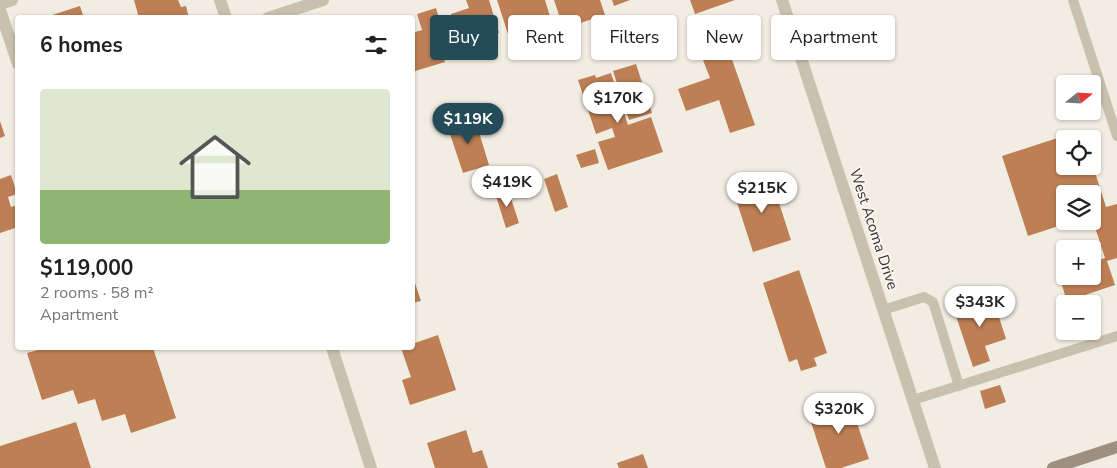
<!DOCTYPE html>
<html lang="en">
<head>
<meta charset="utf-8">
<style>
	body { margin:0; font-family:"Nunito Sans",sans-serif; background:#f2f2f2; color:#202124; height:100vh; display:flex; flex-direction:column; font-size:19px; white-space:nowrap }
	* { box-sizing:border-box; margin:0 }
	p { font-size:16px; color:#757577 }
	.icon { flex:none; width:28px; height:28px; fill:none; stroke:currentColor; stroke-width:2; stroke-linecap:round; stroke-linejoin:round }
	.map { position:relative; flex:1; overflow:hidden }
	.sheet { position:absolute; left:15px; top:15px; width:400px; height:335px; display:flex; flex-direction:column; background:#fff; border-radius:5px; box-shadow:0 1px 4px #0004 }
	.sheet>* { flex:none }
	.top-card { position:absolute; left:430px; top:15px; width:475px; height:45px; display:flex; gap:10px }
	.needle { width:32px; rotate:72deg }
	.controls { position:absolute; left:1056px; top:75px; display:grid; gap:10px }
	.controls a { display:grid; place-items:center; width:45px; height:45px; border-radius:5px; background:#fff; box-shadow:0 1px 4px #0004; font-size:25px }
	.price { position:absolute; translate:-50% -42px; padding:0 11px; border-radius:18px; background:#fff; color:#222; font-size:16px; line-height:32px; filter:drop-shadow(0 1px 2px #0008) }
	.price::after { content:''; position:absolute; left:50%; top:30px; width:15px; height:11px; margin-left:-8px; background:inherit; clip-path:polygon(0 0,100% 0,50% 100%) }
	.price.on { background:#244c58; color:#fff }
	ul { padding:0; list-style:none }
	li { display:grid; align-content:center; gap:10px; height:265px; padding:0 25px }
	li span { display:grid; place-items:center; height:155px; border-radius:5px; color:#555 }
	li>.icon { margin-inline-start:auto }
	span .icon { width:90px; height:90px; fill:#fffc; stroke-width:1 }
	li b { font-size:21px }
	h2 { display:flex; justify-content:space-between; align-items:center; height:60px; padding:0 25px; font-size:21px }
	.pill { padding:0 18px; border-radius:5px; background:#fff; box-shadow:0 1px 4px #0004; font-size:18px; line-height:45px }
	.pill.on { background:#244c58; color:#fff }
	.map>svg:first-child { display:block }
	.building { fill:#be7f55 }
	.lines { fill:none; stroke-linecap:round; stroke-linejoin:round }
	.service { stroke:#cac0ae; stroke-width:10 }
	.minor { stroke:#cac0ae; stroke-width:12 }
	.tertiary { stroke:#cac0ae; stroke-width:12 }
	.secondary { stroke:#9e8f80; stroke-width:12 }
	.labels { text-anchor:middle; stroke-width:4; stroke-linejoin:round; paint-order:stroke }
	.street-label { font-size:15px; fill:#39322c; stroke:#faf6ef }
</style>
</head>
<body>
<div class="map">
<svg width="1117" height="468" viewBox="0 0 1117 468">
	<rect width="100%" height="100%" fill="#f2ede2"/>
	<path class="building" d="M134,0H178L181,7L186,6L189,18H139Z
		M466,0H489L499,33L461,46L451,14L469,8Z
		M497,0H545L552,23L509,37Z
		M554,0H600L605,15L574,25L572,17L561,21Z
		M612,0H630L614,6Z
		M690,0H735L695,14Z
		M80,6L84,18H53L52,15Z
		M436,8L442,29L436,31L445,62L412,72V33L422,30L417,14Z
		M729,51L755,125L730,133L719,100L686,111L678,89L710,78L703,60Z
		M636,64L652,113L629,120L613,71Z
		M611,73L628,125L651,117L663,152L608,170L598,142L615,137L612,128L596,134L578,80L595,75L596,78Z
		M474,116L489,165L463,173L447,125Z
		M0,121L5,136L0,138Z
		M1082,130L1084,139H1065V166H1093L1106,207L1117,204V258L1107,261L1115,285L1067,301L1058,273L1065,271V276H1092V262L1105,258L1092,218V194H1065V221L1071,222L1028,236L1002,156Z
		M595,149L599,163L581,168L576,155Z
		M557,174L568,207L555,212L544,179Z
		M11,175L17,194L8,197L11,207L18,205V227L0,233V179Z
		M770,175L791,240L753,252L732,187Z
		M508,189L519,223L506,228L495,193Z
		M799,270L827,353L814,358L817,366L801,371L797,359L789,362L763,283Z
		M412,274L421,301L412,303Z
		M992,295L1006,339L985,346L990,361L973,367L953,307Z
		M438,335L456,390L410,405L402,380L411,377L401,348H412V344Z
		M45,348H153L176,418L131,433L125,414L102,421L95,399L78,404L73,390L42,400L27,353Z
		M1000,385L1006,402L985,409L980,391Z
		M848,396L869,459L841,468H826L811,422L820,419L816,406Z
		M76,422L91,468H0V446Z
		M466,430L473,453L482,450L488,468H435L427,443Z
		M643,454L648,468H619L617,463Z"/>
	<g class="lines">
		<path class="service" d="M1073,0L1117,136
			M883,310L924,297L933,302L959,386
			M913,400L1117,336"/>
		<path class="minor" d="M220,0L226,18
			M0,4L12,0
			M0,10L18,64
			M268,18L323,0
			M332,348L371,468"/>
		<path class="tertiary" d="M782,0L935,468"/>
		<path class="secondary" d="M1053,468L1117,447"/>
	</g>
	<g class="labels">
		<g class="street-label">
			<text transform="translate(874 229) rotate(72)" y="5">West Acoma Drive</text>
		</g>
	</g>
</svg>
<div class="controls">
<a><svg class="needle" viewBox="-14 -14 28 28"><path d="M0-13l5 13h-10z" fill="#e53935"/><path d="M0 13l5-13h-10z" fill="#757577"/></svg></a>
<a><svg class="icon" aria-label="locate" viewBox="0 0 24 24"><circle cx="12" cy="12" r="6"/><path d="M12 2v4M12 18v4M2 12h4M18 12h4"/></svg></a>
<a><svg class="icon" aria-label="layers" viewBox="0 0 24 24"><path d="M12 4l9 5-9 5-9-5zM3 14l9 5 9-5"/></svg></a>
<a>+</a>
<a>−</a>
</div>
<b class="price" style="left:618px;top:124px">$170K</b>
<b class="price on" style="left:468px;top:145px">$119K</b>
<b class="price" style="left:507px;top:208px">$419K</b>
<b class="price" style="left:762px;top:214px">$215K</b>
<b class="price" style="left:980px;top:328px">$343K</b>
<b class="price" style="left:839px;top:435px">$320K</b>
<div class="top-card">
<a class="pill on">Buy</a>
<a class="pill">Rent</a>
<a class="pill">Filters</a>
<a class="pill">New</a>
<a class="pill">Apartment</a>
</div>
<section class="sheet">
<h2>6 homes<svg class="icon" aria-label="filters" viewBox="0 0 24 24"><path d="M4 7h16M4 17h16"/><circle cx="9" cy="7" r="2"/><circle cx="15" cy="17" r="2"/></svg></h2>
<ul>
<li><span style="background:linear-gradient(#dfe7d0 65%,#8fb573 0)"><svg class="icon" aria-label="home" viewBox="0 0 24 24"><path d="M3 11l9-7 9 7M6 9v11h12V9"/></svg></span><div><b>$119,000</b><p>2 rooms · 58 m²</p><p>Apartment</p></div></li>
</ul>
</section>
</div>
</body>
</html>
